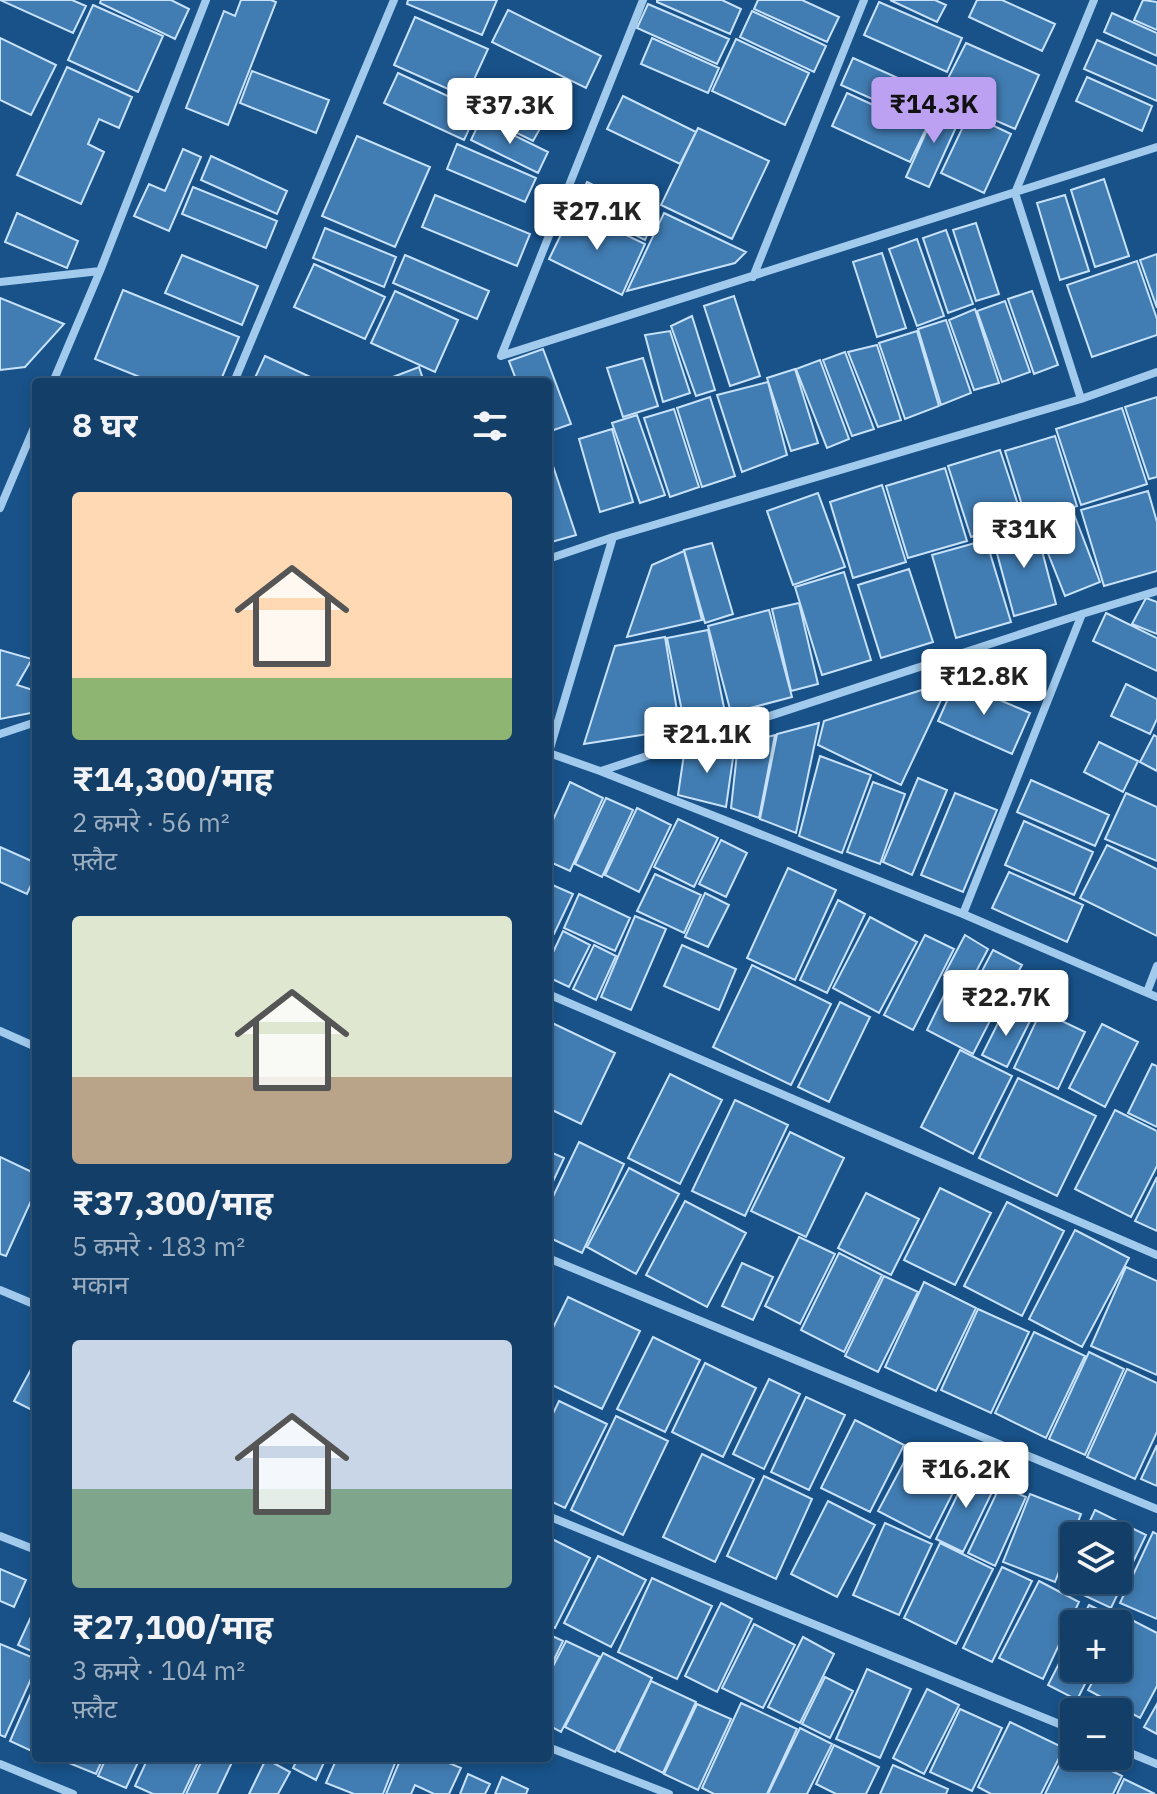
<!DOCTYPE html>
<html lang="hi">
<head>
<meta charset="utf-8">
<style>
	body { margin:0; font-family:"IBM Plex Sans","Noto Sans Devanagari",sans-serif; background:#1b456d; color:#f1f3f6; height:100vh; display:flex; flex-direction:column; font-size:30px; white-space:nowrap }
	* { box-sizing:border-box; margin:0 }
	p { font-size:26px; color:#9caec0 }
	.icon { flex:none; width:44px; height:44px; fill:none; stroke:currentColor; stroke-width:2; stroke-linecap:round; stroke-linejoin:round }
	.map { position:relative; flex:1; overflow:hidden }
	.details { position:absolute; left:32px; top:378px; width:520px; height:1384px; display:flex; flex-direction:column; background:#123e67; border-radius:8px; box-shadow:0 4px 12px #0003,0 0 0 2px #31577b }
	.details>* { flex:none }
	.fabs { position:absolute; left:1060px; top:1522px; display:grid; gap:16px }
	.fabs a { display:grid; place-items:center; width:72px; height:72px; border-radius:8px; background:#123e67; box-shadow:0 4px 12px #0003,0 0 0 2px #31577b; font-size:40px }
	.price { position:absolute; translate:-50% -68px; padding:0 18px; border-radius:8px; background:#fff; color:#222; font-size:26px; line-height:52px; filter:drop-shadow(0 2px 4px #0008) }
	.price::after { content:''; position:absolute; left:50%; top:48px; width:24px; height:18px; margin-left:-12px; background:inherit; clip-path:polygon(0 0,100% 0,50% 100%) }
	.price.selected { background:#bca0f2; color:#111 }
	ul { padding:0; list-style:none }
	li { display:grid; align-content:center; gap:16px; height:424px; padding:0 40px }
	li span { display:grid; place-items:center; height:248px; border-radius:8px; color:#555 }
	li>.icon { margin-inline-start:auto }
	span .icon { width:144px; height:144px; fill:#fffc; stroke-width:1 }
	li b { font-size:34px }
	h2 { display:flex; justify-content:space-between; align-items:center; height:96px; padding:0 40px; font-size:34px }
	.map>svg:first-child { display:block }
	.building { fill:#417cb2; stroke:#c7e2fa; stroke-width:2 }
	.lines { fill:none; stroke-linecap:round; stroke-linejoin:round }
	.street { stroke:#a1caed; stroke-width:8 }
</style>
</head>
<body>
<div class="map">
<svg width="1157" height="1794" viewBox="0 0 1157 1794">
	<rect width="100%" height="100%" fill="#185289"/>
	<path class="building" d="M0,0H72L86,6L73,33Z
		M101,0H171L189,9L175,39L100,3Z
		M241,0H271L276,2L228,125L186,108L224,11L235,16Z
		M408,0H497L482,35L407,4Z
		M657,0H722L741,9L730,34L657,2Z
		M758,0H802L839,17L827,42L754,9Z
		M890,0H935L946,5L937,22Z
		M977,0H1002L1055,24L1042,51L969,17Z
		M1143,0L1157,2V30L1134,20Z
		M879,2L962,38L947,72L864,35Z
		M648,4L729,39L717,64L637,28Z
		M93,5L163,36L138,92L68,60Z
		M508,10L601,56L586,88L492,42Z
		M752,11L826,46L814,72L740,37Z
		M1112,13L1157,33V56L1104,32Z
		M415,17L488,49L466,97L394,65Z
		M0,38L56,65L31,115L0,100Z
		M652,38L719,68L708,93L641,64Z
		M736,39L809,73L785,125L712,91Z
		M1097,40L1157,66V101L1084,69Z
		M966,43L1039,75L1015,129L939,96Z
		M853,58L936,95L926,123L841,85Z
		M67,67L132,97L119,128L99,119L88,144L104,152L81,204L17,175Z
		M252,71L329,100L316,133L240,103Z
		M398,73L478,110L464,140L384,103Z
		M1087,77L1152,106L1142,131L1076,101Z
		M847,93L926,129L910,162L832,126Z
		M623,96L696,132L680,164L607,129Z
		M939,103L962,114L929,187L906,177Z
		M531,110L546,118L533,141L511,130L519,115L526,119Z
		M969,114L1011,134L984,193L941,173Z
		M481,119L548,152L538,173L471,140Z
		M698,128L769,161L732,239L661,205Z
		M357,136L430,167L395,247L322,216Z
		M457,144L536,178L525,202L447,169Z
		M183,149L201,157L169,231L134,216L149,184L165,191Z
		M211,156L287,191L277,214L201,180Z
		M1104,179L1129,256L1095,267L1071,190Z
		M587,182L656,215L645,240L575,206Z
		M193,187L277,221L266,248L182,214Z
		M435,195L530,234L517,266L422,227Z
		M1065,195L1089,271L1060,280L1037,203Z
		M573,210L645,244L622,295L549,259Z
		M17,213L78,241L67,268L5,242Z
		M664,213L746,252L735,263L627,291Z
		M976,223L999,294L976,301L953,230Z
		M325,228L396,257L384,287L313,258Z
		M946,230L973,304L948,313L923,238Z
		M917,239L944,316L917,326L889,249Z
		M882,253L906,328L877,337L853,262Z
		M1157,254V308L1140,260Z
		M182,255L258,286L242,325L165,293Z
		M405,255L489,291L477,319L393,283Z
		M1137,261L1157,319V335L1092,357L1067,285Z
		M314,264L385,297L365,339L294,307Z
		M123,290L239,337L220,382H152L95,359Z
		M395,291L458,320L435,372L371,343Z
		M1032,291L1058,365L1034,374L1008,299Z
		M734,296L760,376L730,386L704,306Z
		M0,298L64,324L25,367L0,370Z
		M1005,301L1030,372L1002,382L977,311Z
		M975,309L999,383L974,390L949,320Z
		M692,316L715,390L696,396L671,326Z
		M946,320L971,393L941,405L918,329Z
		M670,331L690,393L663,402L645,335Z
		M917,331L939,406L905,419L879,343Z
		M877,345L901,420L878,427L848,352Z
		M543,349L571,424L548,432V382H517L509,361Z
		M845,352L874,429L852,436L823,360Z
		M265,356L321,382H253Z
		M643,358L658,406L623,417L607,368Z
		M820,360L849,439L827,448L796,369Z
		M419,367L424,382H385V380Z
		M795,369L818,443L791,451L767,378Z
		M768,382L787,455L742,472L717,395Z
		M710,397L735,476L702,487L677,408Z
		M1157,397V477L1149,479L1125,407Z
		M1122,408L1147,484L1081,505L1056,429Z
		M674,409L699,487L670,497L644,418Z
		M637,415L665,495L640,503L612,423Z
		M612,429L633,502L600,512L579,439Z
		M1055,436L1077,506L1027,521L1005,451Z
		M1000,450L1023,520L971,537L948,466Z
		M551,460L576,535L548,543V461Z
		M945,468L967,541L908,558L886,486Z
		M882,485L906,562L853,578L830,502Z
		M1148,491L1157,522V571L1104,586L1081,510Z
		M818,493L845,567L793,585L767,511Z
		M1072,509L1100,582L1065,596L1036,523Z
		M1035,524L1056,604L1014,616L992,535Z
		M986,540L1011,622L956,638L932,555Z
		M712,543L733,614L705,623L684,550Z
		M684,551L702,620L627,637L652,565Z
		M909,569L933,642L881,658L858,585Z
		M844,572L871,660L822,675L795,587Z
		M1146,598L1157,602V634L1132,624Z
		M799,603L818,684L791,691L772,609Z
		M769,610L792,697L731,713L708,626Z
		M1106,613L1157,638V671L1093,641Z
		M708,630L726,717L685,726L667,638Z
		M665,637L680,729L584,744L615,646Z
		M0,650L32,659L17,685L36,691V712L0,719Z
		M950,681L901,785L818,745L824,721Z
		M956,681L1030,713L1012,754L938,721Z
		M1126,684L1157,699V719L1150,734L1111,716Z
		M819,723L796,833L760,819L777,734Z
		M775,735L759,818L731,808L738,744Z
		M1154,735L1157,737V771L1140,762Z
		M1099,742L1138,761L1123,792L1084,772Z
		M735,744L726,807L678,795L684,754Z
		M820,756L871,775L842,853L799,836Z
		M918,778L947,790L912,875L883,862Z
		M1031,780L1109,815L1095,846L1017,812Z
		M570,782L603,798L570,871L548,861V831Z
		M873,782L905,794L880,864L847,852Z
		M955,793L997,810L963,892L921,875Z
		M1126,793L1157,807V861L1105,839Z
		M606,798L633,810L602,877L575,864Z
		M637,808L671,825L639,892L605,875Z
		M678,819L718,838L694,887L654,867Z
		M1024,821L1093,852L1074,895L1005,865Z
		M721,840L747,853L726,897L699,884Z
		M1107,845L1157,869V936L1080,898Z
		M0,847L36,863V874L27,894L0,882Z
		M788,868L836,890L795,980L747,958Z
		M1009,872L1083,905L1067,942L992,908Z
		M655,874L701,895L684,933L637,911Z
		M548,883L573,894L554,934L548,931Z
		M705,893L729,905L708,947L685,937Z
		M579,894L630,918L615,951L564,928Z
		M838,900L865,914L827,993L800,980Z
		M635,916L666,929L631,1010L601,997Z
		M870,917L917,942L879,1013L833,988Z
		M563,931L590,945L569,987L548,977V963Z
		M925,935L954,949L913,1030L884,1015Z
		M965,935L988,949L968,987L944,975Z
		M594,945L616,956L596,1000L573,989Z
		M682,945L736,969L719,1010L664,986Z
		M993,950L1022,965L1000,1005L972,990Z
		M752,965L831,1004L791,1085L713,1047Z
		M950,983L997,1007L973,1054L927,1030Z
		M840,1002L870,1017L829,1102L798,1087Z
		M1005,1009L1030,1021L1007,1067L982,1055Z
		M1041,1011L1085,1032L1058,1089L1014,1068Z
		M548,1021L615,1053L581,1124L548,1108Z
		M1102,1024L1138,1042L1105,1107L1069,1088Z
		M960,1050L1012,1076L973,1154L921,1127Z
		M1152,1064L1157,1066V1127L1128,1113Z
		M670,1074L722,1100L680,1184L628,1158Z
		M1018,1078L1096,1116L1057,1196L979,1158Z
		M735,1100L788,1125L745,1216L692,1191Z
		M1115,1110L1157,1131V1166L1131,1217L1075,1189Z
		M790,1132L844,1158L806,1237L751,1211Z
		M579,1142L624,1164L582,1253L548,1237V1207Z
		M548,1151L564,1158L548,1192Z
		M0,1157L36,1174V1190L6,1256L0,1254Z
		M629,1168L679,1194L636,1274L587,1247Z
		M1157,1177V1231L1135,1221Z
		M940,1188L991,1213L955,1285L904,1260Z
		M866,1193L919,1219L891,1275L838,1248Z
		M685,1201L746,1233L707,1307L646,1275Z
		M1007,1202L1064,1231L1022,1316L964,1286Z
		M1075,1230L1129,1258L1082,1347L1029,1319Z
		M799,1237L835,1254L800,1324L765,1306Z
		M839,1253L882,1275L844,1352L801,1330Z
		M742,1263L773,1277L753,1320L722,1306Z
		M1126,1267L1157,1281V1375L1091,1346Z
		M884,1276L918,1292L878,1372L845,1356Z
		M924,1282L976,1308L936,1391L885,1367Z
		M568,1297L640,1331L602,1409L548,1383V1338Z
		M978,1309L1029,1332L991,1413L941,1390Z
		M1034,1332L1085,1356L1046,1438L995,1413Z
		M653,1337L700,1360L665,1432L617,1409Z
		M1089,1352L1124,1369L1085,1455L1049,1439Z
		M36,1360V1412L14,1401Z
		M705,1363L756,1388L723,1457L672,1432Z
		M1127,1369L1157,1383V1432L1135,1479L1087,1457Z
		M769,1379L800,1394L764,1469L733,1454Z
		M806,1397L845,1415L809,1490L771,1472Z
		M559,1401L607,1424L565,1508L548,1500V1424Z
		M616,1416L668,1441L623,1535L571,1510Z
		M855,1420L904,1445L870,1512L821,1488Z
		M1157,1445V1486L1141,1479Z
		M912,1447L963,1473L930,1538L878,1511Z
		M702,1454L754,1479L715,1562L663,1537Z
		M970,1469L997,1482L963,1552L936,1539Z
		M764,1476L812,1499L776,1579L727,1556Z
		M1000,1486L1026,1497L995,1566L968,1553Z
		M1030,1494L1081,1514L1055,1582L1003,1562Z
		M828,1501L875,1525L837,1597L791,1574Z
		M1095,1510L1146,1535L1111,1608L1060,1584L1074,1555V1580H1118V1536H1083Z
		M885,1523L932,1544L899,1615L853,1595Z
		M1153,1532L1157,1534V1619L1120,1603Z
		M548,1537L590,1558L555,1628L548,1625Z
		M940,1543L993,1569L956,1644L904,1618Z
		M598,1556L646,1580L611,1647L564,1623Z
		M1002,1567L1032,1581L992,1662L963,1648Z
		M0,1569L26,1580L14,1607L0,1601Z
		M652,1578L712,1606L677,1679L618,1652Z
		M1039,1581L1079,1602L1043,1679L999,1658Z
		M721,1603L752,1619L717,1692L685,1676Z
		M1089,1605L1118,1619L1115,1624H1079Z
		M36,1606V1653L18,1645Z
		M1126,1617L1157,1633V1686L1140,1718L1088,1690L1100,1668H1118V1633Z
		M754,1624L795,1645L763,1708L722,1688Z
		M548,1634L563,1641L548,1672Z
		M1074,1634V1668H1093L1077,1700L1048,1685Z
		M803,1637L834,1654L800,1723L768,1707Z
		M566,1641L600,1657L561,1732L548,1725V1676Z
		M0,1644L36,1659V1668L5,1737L0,1735Z
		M603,1653L652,1678L615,1752L565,1727Z
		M867,1669L911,1689L880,1758L836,1739Z
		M825,1677L853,1691L830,1738L802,1724Z
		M651,1681L696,1702L663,1773L618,1751Z
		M36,1682V1753L10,1741Z
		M927,1689L959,1705L924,1774L893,1758Z
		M741,1703L797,1729L767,1794H714L702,1788Z
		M697,1704L731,1719L698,1790L664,1774Z
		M1157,1704V1734L1144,1727Z
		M960,1709L1002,1728L972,1791L930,1772Z
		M1010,1722L1064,1748L1041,1794H991L978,1787Z
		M800,1728L832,1744L807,1794H768Z
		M834,1745L879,1767L866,1794H836L816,1784Z
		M1067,1749L1074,1752V1756H1082L1122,1776L1113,1794H1045Z
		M72,1758H103L96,1774L69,1763Z
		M106,1758H140L126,1788L98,1776Z
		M148,1758H200L183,1794H153L135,1786Z
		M203,1758H234L217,1794H186Z
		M298,1758H326L316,1780L293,1768Z
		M337,1758H397L383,1794H354L326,1783Z
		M401,1758H437L461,1768L449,1794H434L415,1785L411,1794H386Z
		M266,1759L290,1772L278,1794H249Z
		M893,1765L948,1789L946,1794H880Z
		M468,1774L490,1784L485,1794H460Z
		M502,1777L528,1789L526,1794H495Z
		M1124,1779L1155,1794H1117Z"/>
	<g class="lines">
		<path class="street" d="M643,0L501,356L1157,147
			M100,271L206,0
			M753,277L864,0
			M0,282L100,271L53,382
			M234,382L394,0
			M1081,399L1015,193L1094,0
			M0,508L36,423
			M548,559L613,537L1081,399L1157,372
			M0,734L36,722
			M549,753L600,771L963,914L1157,997
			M548,755L613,537
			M601,771L1082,614L1157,591
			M963,914L1082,614
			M1147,992L1157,966
			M548,994L1157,1255
			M0,1031L36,1047
			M548,1258L1157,1509
			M0,1290L36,1305
			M548,1516L1074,1730
			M0,1536L36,1550
			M548,1747L669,1794
			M1118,1748L1157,1764
			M0,1764L73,1794"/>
	</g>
</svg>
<div class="fabs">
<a><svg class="icon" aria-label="layers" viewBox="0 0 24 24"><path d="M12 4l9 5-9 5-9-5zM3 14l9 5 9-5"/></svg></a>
<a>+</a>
<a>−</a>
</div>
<b class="price selected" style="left:934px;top:145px">₹14.3K</b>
<b class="price" style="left:510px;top:146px">₹37.3K</b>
<b class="price" style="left:597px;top:252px">₹27.1K</b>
<b class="price" style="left:1024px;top:570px">₹31K</b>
<b class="price" style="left:984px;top:717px">₹12.8K</b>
<b class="price" style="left:707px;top:775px">₹21.1K</b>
<b class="price" style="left:1006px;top:1038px">₹22.7K</b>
<b class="price" style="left:966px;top:1510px">₹16.2K</b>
<section class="details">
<h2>8 घर<svg class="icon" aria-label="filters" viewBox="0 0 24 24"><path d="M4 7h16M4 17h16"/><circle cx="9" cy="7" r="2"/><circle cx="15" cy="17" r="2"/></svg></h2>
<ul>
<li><span style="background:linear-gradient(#ffd9b3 75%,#8fb573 0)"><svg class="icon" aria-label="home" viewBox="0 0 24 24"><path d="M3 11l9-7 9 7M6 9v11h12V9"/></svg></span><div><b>₹14,300/माह</b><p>2 कमरे · 56 m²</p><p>फ़्लैट</p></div></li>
<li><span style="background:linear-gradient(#dfe7d0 65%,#b9a48a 0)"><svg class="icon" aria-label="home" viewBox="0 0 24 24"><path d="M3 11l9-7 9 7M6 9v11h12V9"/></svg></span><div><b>₹37,300/माह</b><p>5 कमरे · 183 m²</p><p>मकान</p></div></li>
<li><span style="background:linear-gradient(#c9d6e8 60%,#7fa58c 0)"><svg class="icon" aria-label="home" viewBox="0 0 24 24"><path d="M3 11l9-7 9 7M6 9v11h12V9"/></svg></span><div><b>₹27,100/माह</b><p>3 कमरे · 104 m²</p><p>फ़्लैट</p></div></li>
</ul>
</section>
</div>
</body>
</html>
